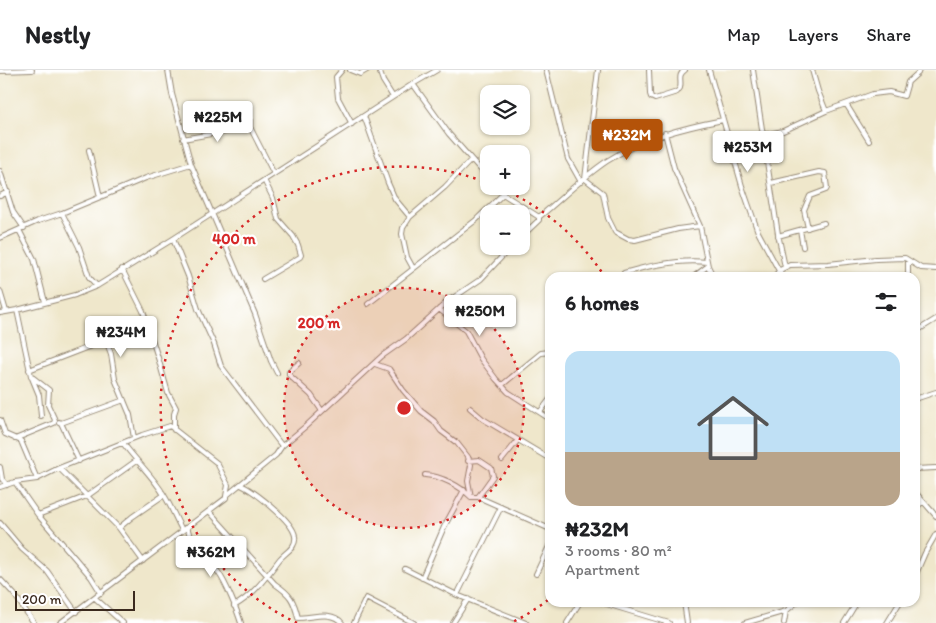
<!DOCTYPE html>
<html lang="en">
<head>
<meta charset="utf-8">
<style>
	body { margin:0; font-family:Itim,sans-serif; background:#f6f6f6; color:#202124; height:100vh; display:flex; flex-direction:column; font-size:19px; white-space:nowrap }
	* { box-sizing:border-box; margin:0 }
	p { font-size:16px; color:#757577 }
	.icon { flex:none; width:28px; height:28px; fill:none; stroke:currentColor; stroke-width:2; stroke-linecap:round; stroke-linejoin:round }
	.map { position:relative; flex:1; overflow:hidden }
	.sheet { position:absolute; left:545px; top:202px; width:375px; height:335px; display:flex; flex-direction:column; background:#fff; border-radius:15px; box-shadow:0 1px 4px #0004 }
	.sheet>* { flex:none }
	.tools { position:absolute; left:480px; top:15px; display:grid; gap:10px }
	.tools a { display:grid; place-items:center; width:50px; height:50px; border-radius:10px; background:#fff; box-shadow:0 1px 4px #0004; font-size:25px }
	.scale { position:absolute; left:15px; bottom:12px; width:120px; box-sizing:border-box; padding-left:5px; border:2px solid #3b2a1e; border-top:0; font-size:14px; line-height:18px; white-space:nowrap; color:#3b2a1e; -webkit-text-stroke:4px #fff; paint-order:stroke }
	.price { position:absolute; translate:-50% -42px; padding:0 11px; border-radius:5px; background:#fff; color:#222; font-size:16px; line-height:32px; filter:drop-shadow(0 1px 2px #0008) }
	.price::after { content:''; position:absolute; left:50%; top:30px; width:15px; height:11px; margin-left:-8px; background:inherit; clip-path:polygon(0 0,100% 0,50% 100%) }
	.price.selected { background:#b45309; color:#fff }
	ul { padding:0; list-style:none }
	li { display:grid; align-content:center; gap:10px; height:265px; padding:0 20px }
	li+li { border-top:1px solid #e0e0e0 }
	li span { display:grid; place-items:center; height:155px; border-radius:15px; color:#555 }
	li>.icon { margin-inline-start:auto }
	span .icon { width:90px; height:90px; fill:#fffc; stroke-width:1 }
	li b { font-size:21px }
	h2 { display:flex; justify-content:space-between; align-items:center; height:60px; padding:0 20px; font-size:21px }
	header { display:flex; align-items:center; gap:30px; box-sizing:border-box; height:70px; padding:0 25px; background:#fff; border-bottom:1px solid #e0e0e0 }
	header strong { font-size:24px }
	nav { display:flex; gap:28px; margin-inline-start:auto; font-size:18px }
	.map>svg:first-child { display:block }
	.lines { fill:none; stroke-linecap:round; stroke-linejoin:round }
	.street-casing { stroke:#958874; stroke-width:6 }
	.street { stroke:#fff; stroke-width:4 }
	.ring { fill:none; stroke:#d62828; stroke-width:2.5; stroke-dasharray:2.5 5 }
	.centre { fill:#d62828; stroke:#fff; stroke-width:2.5 }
	.ring-label { font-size:15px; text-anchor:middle; font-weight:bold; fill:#d62828; stroke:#fff; stroke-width:4.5; stroke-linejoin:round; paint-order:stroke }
</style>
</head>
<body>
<header>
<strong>Nestly</strong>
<nav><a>Map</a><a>Layers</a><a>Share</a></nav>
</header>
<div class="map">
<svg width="936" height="553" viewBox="0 0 936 553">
	<rect width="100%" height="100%" fill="#fff"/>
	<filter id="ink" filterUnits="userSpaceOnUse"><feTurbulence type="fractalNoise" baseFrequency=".02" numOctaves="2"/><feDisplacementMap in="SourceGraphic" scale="10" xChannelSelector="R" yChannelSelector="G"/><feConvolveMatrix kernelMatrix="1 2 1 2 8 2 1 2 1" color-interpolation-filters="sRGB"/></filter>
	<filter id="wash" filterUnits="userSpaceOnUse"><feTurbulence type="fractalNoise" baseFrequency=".0096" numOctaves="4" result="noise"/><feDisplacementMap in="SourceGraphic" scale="20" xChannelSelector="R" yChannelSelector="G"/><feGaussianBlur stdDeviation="1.12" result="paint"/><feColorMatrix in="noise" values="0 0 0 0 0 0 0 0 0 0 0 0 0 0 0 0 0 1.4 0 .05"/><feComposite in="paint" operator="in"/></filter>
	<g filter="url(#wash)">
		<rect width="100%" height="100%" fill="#efe7cb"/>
	</g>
	<g filter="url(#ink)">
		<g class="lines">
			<g class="street-casing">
				<path id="street" d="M168,0L172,24L191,94L255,244L271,291L277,303
					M342,0L336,7L338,28L352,54
					M350,0L360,4L367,0
					M379,0L383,11L393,27
					M546,0L568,89L581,112
					M598,0L585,109L603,123L608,148L615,162L628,169L635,170L678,159L700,156
					M649,0L650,24L651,27L655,29L677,22L680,18C682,11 677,5 685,0
					M709,0L742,116L758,162L783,208
					M753,0L778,164L785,197
					M812,0L818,21L826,41
					M0,1L32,0
					M413,14L449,64L489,109
					M846,34L869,71
					M250,36V57L274,104
					M364,46L388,113L395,129L410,147
					M665,63L674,98L700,156L708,196L714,208
					M764,65L783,61L826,41L873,24L889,22L904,26L908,12L918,3L919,0
					M183,69L250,57
					M89,80L100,127
					M0,101L13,142L24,158
					M771,113L819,102L825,103L827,118L826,120L810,126L804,140L808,158
					M496,116L506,126L539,147V150L521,167
					M0,126L8,122
					M62,143L79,177L89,207L97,216
					M539,147C561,129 583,107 607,91C643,68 682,58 723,50
					M19,160L34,189L45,232
					M800,160L803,177
					M778,166L824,153
					M0,168L38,151L62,143L146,108L191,94
					M173,169L188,206L198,239L214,274L221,296L282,376
					M908,190V208
					M413,198L407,187L402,164L403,158L410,147L445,117L471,90
					M122,199L143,241L159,291L168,323L176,338L174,344V360
					M624,203C651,195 680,189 707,192
					M692,208L708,196
					M773,208L780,200L790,195L828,194L876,189L905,188L921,198L936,199
					M263,209L300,187L301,185L298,175L293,166L278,149L273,128L264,110
					M0,221L6,241
					M368,234L476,150L503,124
					M439,239L466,261L481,289L496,309L508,322L550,349
					M0,243L17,240L75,225L97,216L173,169L413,14L437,0
					M915,262L936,249
					M106,270L111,284L115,309L130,345L134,368
					M299,293L289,302V305L311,325L322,341
					M375,294L389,299L403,320L421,341L434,351L441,361L457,373L468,387L471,395L468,411L471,427
					M29,300L122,264L146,252
					M32,308L39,325L41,346
					M502,315L541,283L550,282
					M915,329L936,322
					M470,338L483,349L550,389
					M540,342L550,329
					M0,350L5,364L21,371L37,409
					M59,352L61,353L79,391
					M61,353L124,330
					M15,369L54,353L55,350L48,335L49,320L31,306L17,240
					M123,373C136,391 153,406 164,425C171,436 176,449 182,460
					M502,390L518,370
					M468,391L479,390L491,398L493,406L478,427
					M0,397L2,409L7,415
					M59,398L119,458L143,491
					M915,399L936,398
					M425,405C441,406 460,416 471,427H478L550,459
					M15,412L38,445L91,507L101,523
					M0,417L15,412L37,409L59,398L142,365L170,356L217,393L228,415L226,426
					M915,422L936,446
					M915,439L923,431
					M209,441L275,514C290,524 294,530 298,548C312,548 332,540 342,553
					M38,445L87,426L136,391
					M0,453L22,479L47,501L76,542
					M119,458L132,447L164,425
					M185,458L188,460C192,477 209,489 218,502C226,513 237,540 241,553
					M405,499L457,525L526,553
					M536,504L550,474
					M915,506L925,483L936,464
					M422,508L444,457L464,420
					M0,509L14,524L34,553
					M457,525L501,437
					M95,528L123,553
					M600,532L669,553
					M684,532L687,553
					M234,536C253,526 266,507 279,490C285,482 297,478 295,466C293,451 254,421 241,415
					M60,553L226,428V426L276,385L282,376L306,356L382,286L406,269L447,232L481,209L512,176
					M354,553L366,528L414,553
					M453,553L468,529
					M567,553L580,532
					M745,553L786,541L797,532
					M784,553L786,541
					M844,553L857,532
					M887,553L900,532"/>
			</g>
			<use href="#street" class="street"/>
		</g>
	</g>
	<circle cx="404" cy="338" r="120" fill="#d62828" fill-opacity=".12"/>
	<g class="ring">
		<circle cx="404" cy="338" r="120"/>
		<path d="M548 530A240 240 0 0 1 511 553M297 553A240 240 0 0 1 488 113M496 116A240 240 0 0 1 605 207"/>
	</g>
	<circle cx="404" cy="338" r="8" class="centre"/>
	<g class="ring-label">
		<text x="234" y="174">400 m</text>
		<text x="319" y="258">200 m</text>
	</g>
</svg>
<div class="tools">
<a><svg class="icon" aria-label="layers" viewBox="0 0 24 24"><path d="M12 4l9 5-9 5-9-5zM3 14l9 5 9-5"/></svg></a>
<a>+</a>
<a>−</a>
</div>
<div class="scale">200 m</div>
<b class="price" style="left:218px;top:73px">₦225M</b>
<b class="price selected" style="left:627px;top:91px">₦232M</b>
<b class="price" style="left:748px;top:103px">₦253M</b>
<b class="price" style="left:480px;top:267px">₦250M</b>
<b class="price" style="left:121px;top:288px">₦234M</b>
<b class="price" style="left:211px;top:508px">₦362M</b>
<section class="sheet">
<h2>6 homes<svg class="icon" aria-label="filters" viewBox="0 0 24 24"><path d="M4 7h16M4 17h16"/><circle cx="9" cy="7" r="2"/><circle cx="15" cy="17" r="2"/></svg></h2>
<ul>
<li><span style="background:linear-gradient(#bfe0f5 65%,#b9a48a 0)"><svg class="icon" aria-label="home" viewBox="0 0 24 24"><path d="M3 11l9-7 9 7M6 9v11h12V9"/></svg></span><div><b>₦232M</b><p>3 rooms · 80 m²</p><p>Apartment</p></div></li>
</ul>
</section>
</div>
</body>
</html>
